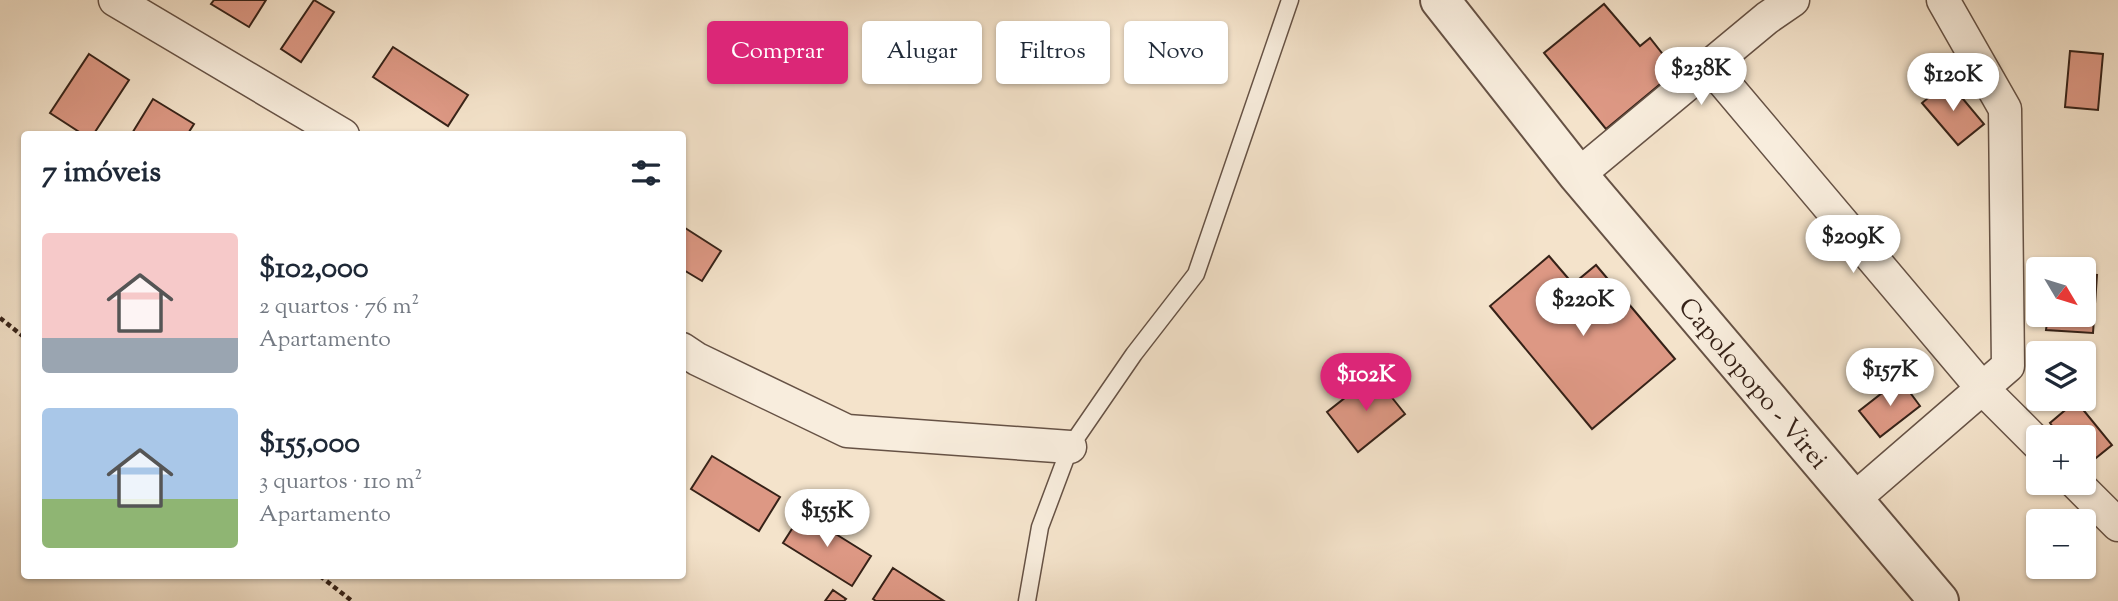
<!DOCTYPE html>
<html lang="pt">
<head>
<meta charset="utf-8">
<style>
	body { margin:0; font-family:"Sorts Mill Goudy",serif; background:#f2f2f3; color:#1f2937; height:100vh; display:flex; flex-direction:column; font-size:26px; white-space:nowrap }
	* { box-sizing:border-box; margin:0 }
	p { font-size:23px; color:#747a83 }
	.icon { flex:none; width:38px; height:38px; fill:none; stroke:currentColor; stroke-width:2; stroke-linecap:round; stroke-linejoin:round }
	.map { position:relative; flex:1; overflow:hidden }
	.drawer { position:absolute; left:21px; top:131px; width:665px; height:448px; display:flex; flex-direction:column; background:#fff; border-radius:7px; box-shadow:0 2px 5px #0004 }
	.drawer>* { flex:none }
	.guide { position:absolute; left:707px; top:21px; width:665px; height:63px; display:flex; gap:14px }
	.needle { width:46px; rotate:128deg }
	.buttons { position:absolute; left:2026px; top:257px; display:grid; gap:14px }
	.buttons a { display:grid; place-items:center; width:70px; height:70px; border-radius:7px; background:#fff; box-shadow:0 2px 5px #0004; font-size:35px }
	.price { position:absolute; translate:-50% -60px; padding:0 16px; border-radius:24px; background:#fff; color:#222; font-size:23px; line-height:46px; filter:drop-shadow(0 2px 4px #0008) }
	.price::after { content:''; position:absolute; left:50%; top:42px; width:21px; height:16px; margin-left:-10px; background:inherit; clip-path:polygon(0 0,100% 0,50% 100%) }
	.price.on { background:#db2777; color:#fff }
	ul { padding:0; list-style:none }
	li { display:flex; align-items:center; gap:21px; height:175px; padding:0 21px }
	li span { display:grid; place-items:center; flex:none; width:196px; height:140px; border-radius:7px; color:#555 }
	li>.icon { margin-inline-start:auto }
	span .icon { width:84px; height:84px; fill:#fffc; stroke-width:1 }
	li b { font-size:30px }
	h2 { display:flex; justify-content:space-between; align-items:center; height:84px; padding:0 21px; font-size:30px }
	.pill { padding:0 24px; border-radius:7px; background:#fff; box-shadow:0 2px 5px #0004; font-size:24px; line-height:63px }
	.pill.on { background:#db2777; color:#fff }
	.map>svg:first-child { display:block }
	.building { fill:#dd9884; stroke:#362218; stroke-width:2 }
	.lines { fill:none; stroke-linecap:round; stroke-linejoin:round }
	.service-casing { stroke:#665245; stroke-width:19 }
	.minor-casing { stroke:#665245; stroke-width:35 }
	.tertiary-casing { stroke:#665245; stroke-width:42 }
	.path { stroke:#362218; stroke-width:4.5; stroke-dasharray:5 3.5; stroke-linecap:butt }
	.service { stroke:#f8eddd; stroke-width:16 }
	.minor { stroke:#f8eddd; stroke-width:32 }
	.tertiary { stroke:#f8eddd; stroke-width:38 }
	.labels { text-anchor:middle; stroke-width:5; stroke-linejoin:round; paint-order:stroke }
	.street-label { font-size:26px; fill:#362218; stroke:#f8eddd }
</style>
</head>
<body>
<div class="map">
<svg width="2118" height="601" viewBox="0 0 2118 601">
	<rect width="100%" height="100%" fill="#f4e3cb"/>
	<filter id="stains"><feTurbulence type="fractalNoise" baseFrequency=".00286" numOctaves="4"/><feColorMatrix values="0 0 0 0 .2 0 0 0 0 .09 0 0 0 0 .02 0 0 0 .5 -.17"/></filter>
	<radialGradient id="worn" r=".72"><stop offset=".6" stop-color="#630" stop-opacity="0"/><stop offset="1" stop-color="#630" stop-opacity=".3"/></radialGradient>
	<path class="building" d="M214,0H266L249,27L211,4Z
		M314,0L334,12L301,62L281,49Z
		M1604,4L1640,46L1650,38L1676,71L1606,129L1544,53Z
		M393,47L468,95L448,126L373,77Z
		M2070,51L2103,54L2098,110L2065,107Z
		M89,54L129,80L93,135H84L50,113Z
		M1948,81L1984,124L1958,145L1922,103Z
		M153,99L194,124L187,135H131Z
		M682,226L721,251L702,281L682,269Z
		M1549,256L1573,284L1596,265L1675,359L1592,429L1490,306Z
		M2084,274L2097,275L2093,333L2046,330L2048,315H2084Z
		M1374,375L1405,414L1358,452L1327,412Z
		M1900,379L1920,406L1880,437L1859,411Z
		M2076,401L2112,445L2086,466L2084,438H2062L2050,423Z
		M712,456L780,497L759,531L691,489Z
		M802,513L871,556L852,586L783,543Z
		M893,568L944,601H876L873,599Z
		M833,590L846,599L844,601H825Z"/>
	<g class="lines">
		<g class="service-casing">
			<path id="service" d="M1027,601L1040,527L1070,447L1134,354L1196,274L1290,0"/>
		</g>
		<g class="minor-casing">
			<path id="minor" d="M115,0L343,135
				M1710,66L1982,388L2039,445
				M1578,175L1767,18L1793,0
				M682,349L697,359L847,431L1070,447
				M2076,483L2118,525
				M1853,500L2008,366L2005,109L1943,0"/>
		</g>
		<g class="tertiary-casing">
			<g id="tertiary">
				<path id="s1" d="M1440,0L1578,175L1939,601"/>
			</g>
		</g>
		<path class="path" d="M0,318L24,337
			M320,576L352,601"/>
		<use href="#service" class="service"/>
		<use href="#minor" class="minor"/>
		<use href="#tertiary" class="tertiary"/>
	</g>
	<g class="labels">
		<g class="street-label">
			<text dy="9" stroke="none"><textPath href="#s1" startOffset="495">Capolopopo - Virei</textPath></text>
		</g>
	</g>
	<rect width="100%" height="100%" filter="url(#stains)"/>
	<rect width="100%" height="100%" fill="url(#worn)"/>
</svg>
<div class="buttons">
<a><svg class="needle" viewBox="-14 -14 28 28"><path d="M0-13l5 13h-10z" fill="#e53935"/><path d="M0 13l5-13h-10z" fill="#747a83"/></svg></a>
<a><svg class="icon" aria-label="layers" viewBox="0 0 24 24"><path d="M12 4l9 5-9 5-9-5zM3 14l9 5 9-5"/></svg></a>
<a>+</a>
<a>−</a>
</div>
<b class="price" style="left:1701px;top:107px">$238K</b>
<b class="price" style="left:1953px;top:113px">$120K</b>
<b class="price" style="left:1853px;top:275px">$209K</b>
<b class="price" style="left:1583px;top:338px">$220K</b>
<b class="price" style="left:1890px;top:408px">$157K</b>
<b class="price on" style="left:1366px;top:413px">$102K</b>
<b class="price" style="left:827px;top:549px">$155K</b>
<div class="guide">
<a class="pill on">Comprar</a>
<a class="pill">Alugar</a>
<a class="pill">Filtros</a>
<a class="pill">Novo</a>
</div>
<section class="drawer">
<h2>7 imóveis<svg class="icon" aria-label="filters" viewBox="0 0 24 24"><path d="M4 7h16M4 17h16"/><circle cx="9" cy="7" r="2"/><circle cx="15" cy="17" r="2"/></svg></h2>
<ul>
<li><span style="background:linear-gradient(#f6c9c9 75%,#9aa5b1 0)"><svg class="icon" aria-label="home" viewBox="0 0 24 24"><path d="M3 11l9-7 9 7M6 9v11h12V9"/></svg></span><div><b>$102,000</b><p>2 quartos · 76 m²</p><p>Apartamento</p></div></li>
<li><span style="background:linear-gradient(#a9c7e8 65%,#8fb573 0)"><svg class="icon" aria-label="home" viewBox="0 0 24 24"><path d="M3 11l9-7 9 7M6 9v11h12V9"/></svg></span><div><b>$155,000</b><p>3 quartos · 110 m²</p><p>Apartamento</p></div></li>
</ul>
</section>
</div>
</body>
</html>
